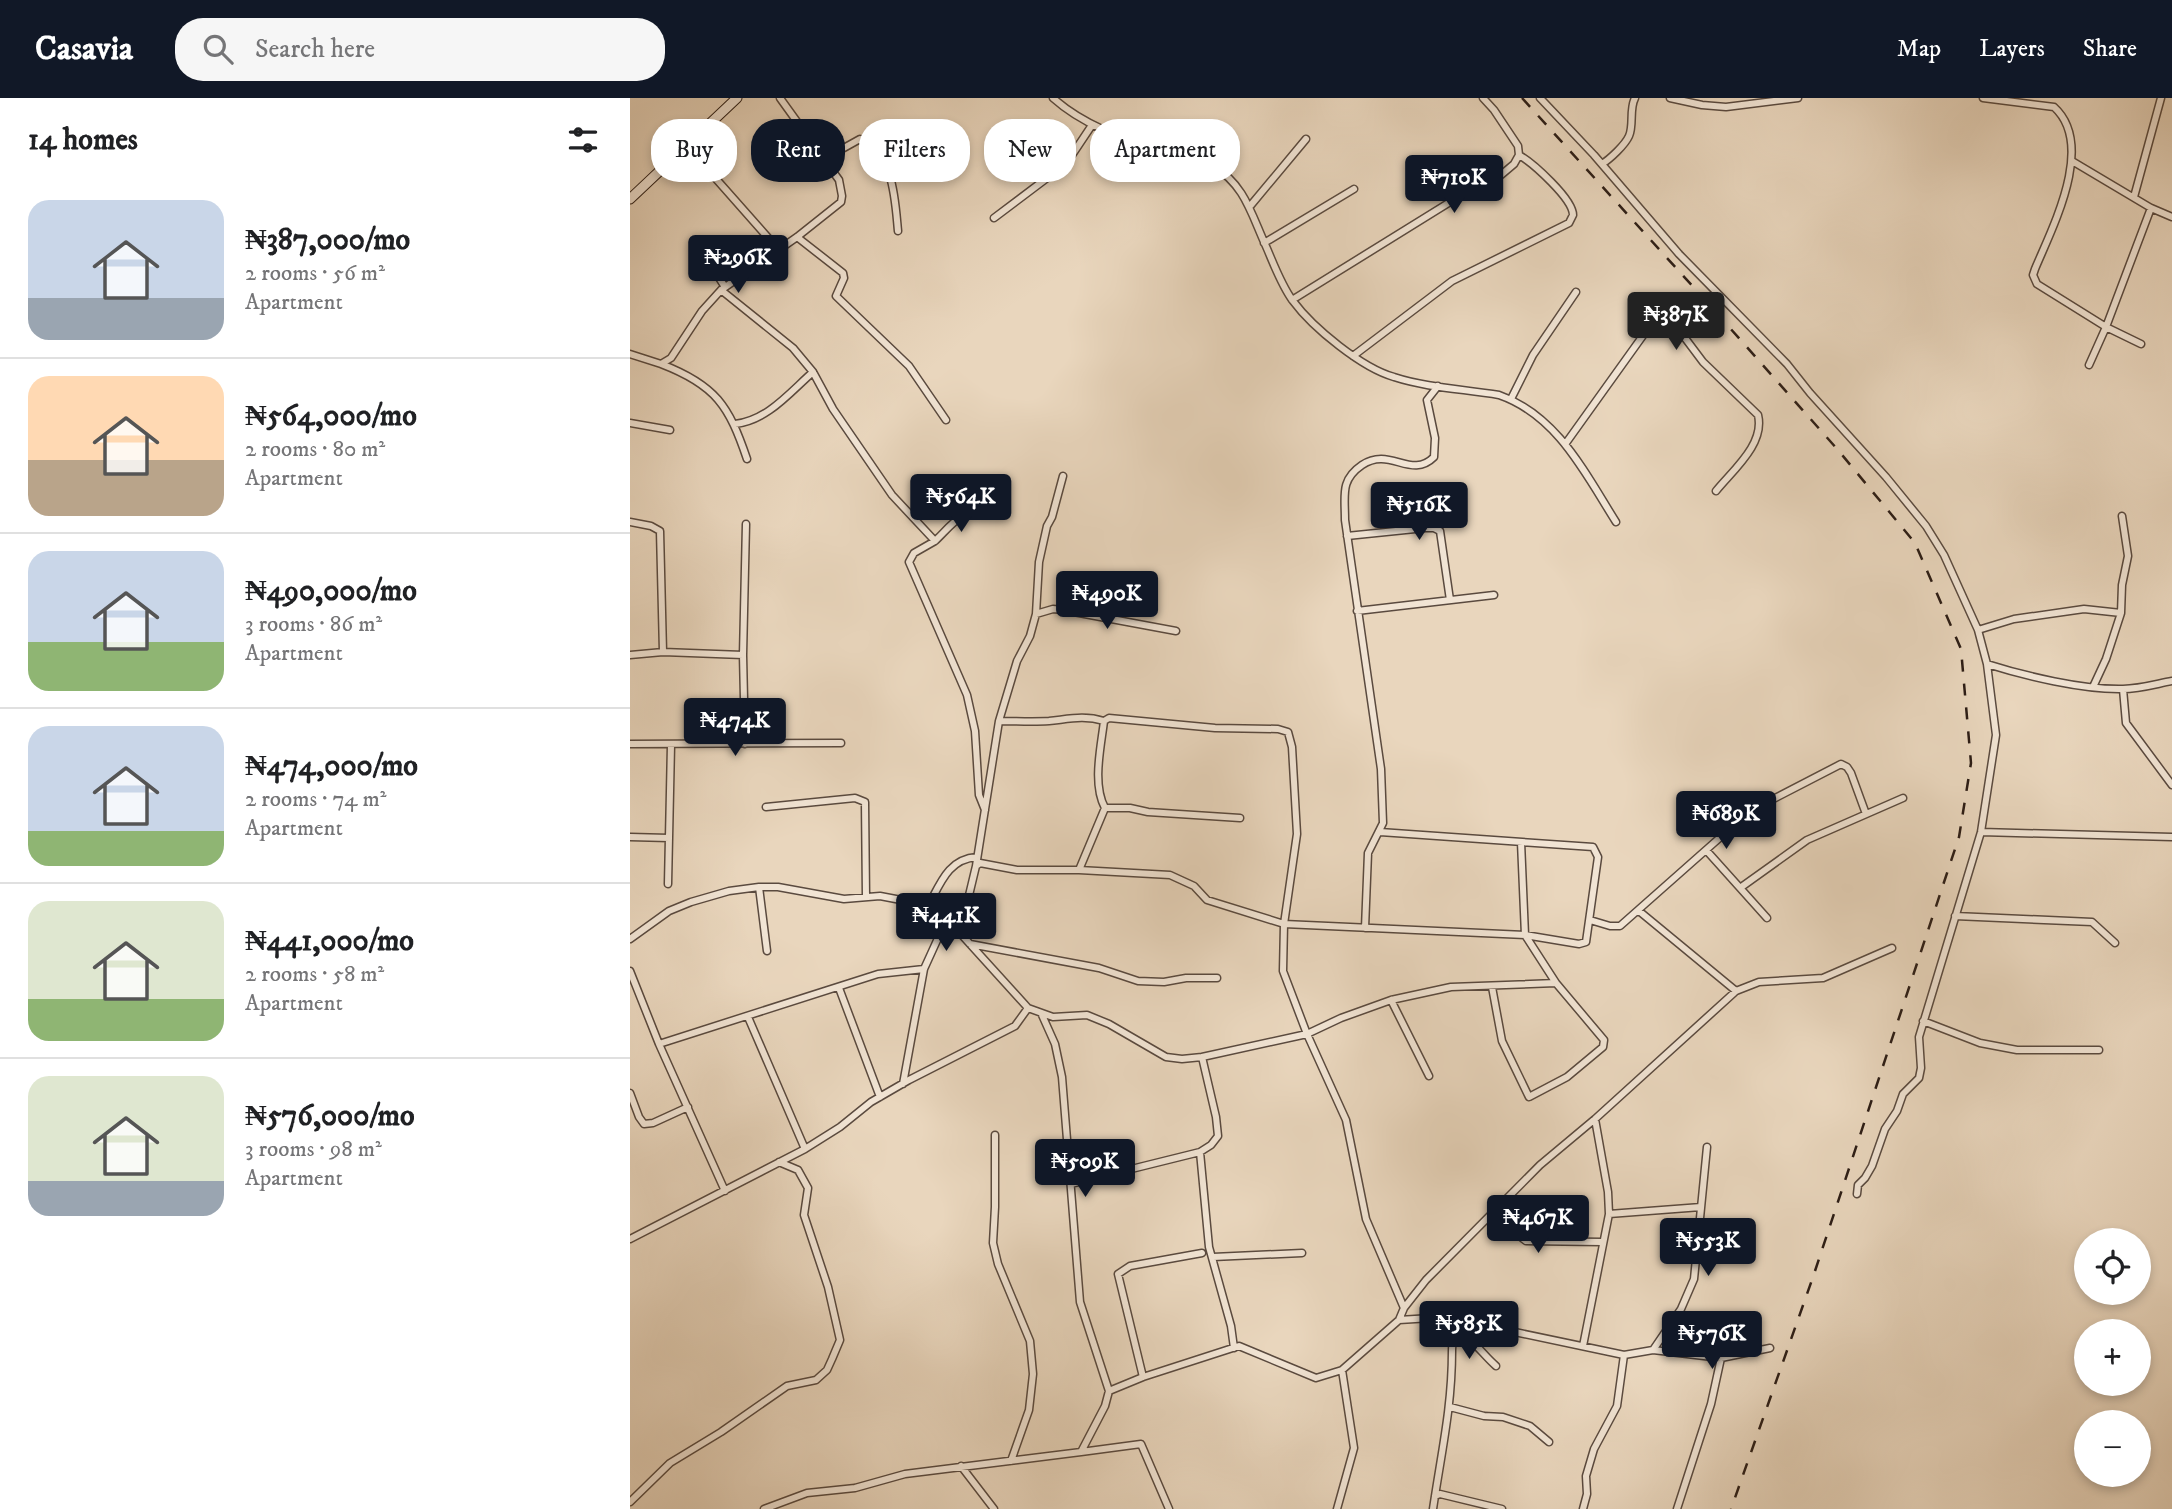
<!DOCTYPE html>
<html lang="en">
<head>
<meta charset="utf-8">
<style>
	body { margin:0; font-family:"IM FELL DW Pica",serif; background:#f6f6f6; color:#202124; height:100vh; display:flex; flex-direction:column; font-size:26px; white-space:nowrap }
	* { box-sizing:border-box; margin:0 }
	p { font-size:23px; color:#757577 }
	.icon { flex:none; width:38px; height:38px; fill:none; stroke:currentColor; stroke-width:2; stroke-linecap:round; stroke-linejoin:round }
	.map { position:relative; flex:1; overflow:hidden }
	.details { display:flex; flex-direction:column; background:#fff; width:630px }
	.details>* { flex:none }
	.banner { position:absolute; left:21px; top:21px; width:665px; height:63px; display:flex; gap:14px }
	.fabs { position:absolute; left:1444px; top:1130px; display:grid; gap:14px }
	.fabs a { display:grid; place-items:center; width:77px; height:77px; border-radius:50%; background:#fff; box-shadow:0 4px 10px #0003; font-size:35px }
	.price { position:absolute; translate:-50% -60px; padding:0 16px; border-radius:7px; background:#111827; color:#fff; font-size:23px; line-height:46px; filter:drop-shadow(0 2px 4px #0008) }
	.price::after { content:''; position:absolute; left:50%; top:42px; width:21px; height:16px; margin-left:-10px; background:inherit; clip-path:polygon(0 0,100% 0,50% 100%) }
	.price.on { background:#222; color:#fff }
	ul { padding:0; list-style:none }
	li { display:flex; align-items:center; gap:21px; height:175px; padding:0 28px }
	li+li { border-top:2px solid #e0e0e0 }
	li span { display:grid; place-items:center; flex:none; width:196px; height:140px; border-radius:21px; color:#555 }
	li>.icon { margin-inline-start:auto }
	span .icon { width:84px; height:84px; fill:#fffc; stroke-width:1 }
	li b { font-size:30px }
	h2 { display:flex; justify-content:space-between; align-items:center; height:84px; padding:0 28px; font-size:30px }
	.tag { padding:0 24px; border-radius:28px; background:#fff; box-shadow:0 4px 10px #0003; font-size:24px; line-height:63px }
	.tag.on { background:#111827; color:#fff }
	header { display:flex; align-items:center; gap:42px; box-sizing:border-box; height:98px; padding:0 35px; background:#111827; color:#fff }
	header strong { font-size:33px }
	nav { display:flex; gap:38px; margin-inline-start:auto; font-size:24px }
	.search { width:490px; height:63px; background:#f6f6f6; display:flex; align-items:center; gap:18px; box-sizing:border-box; padding:0 24px; border-radius:28px; color:#757577; font-size:26px }
	main { display:flex; flex:1; min-height:0 }
	.map>svg:first-child { display:block }
	.lines { fill:none; stroke-linecap:round; stroke-linejoin:round }
	.street-casing { stroke:#5a4a3f; stroke-width:9 }
	.secondary-casing { stroke:#2b1c15; stroke-width:11 }
	.street { stroke:#f1e4d4; stroke-width:6 }
	.secondary { stroke:#f1e4d4; stroke-width:9 }
	.rail { stroke:#2b1c15; stroke-width:2.5; stroke-dasharray:12 12; stroke-linecap:butt }
</style>
</head>
<body>
<header>
<strong>Casavia</strong>
<div class="search"><svg class="icon" aria-label="search" viewBox="0 0 24 24"><circle cx="10" cy="10" r="6"/><path d="M15 15l6 6"/></svg>Search here</div>
<nav><a>Map</a><a>Layers</a><a>Share</a></nav>
</header>
<main>
<section class="details">
<h2>14 homes<svg class="icon" aria-label="filters" viewBox="0 0 24 24"><path d="M4 7h16M4 17h16"/><circle cx="9" cy="7" r="2"/><circle cx="15" cy="17" r="2"/></svg></h2>
<ul>
<li><span style="background:linear-gradient(#c9d6e8 70%,#9aa5b1 0)"><svg class="icon" aria-label="home" viewBox="0 0 24 24"><path d="M3 11l9-7 9 7M6 9v11h12V9"/></svg></span><div><b>₦387,000/mo</b><p>2 rooms · 56 m²</p><p>Apartment</p></div></li>
<li><span style="background:linear-gradient(#ffd9b3 60%,#b9a48a 0)"><svg class="icon" aria-label="home" viewBox="0 0 24 24"><path d="M3 11l9-7 9 7M6 9v11h12V9"/></svg></span><div><b>₦564,000/mo</b><p>2 rooms · 80 m²</p><p>Apartment</p></div></li>
<li><span style="background:linear-gradient(#c9d6e8 65%,#8fb573 0)"><svg class="icon" aria-label="home" viewBox="0 0 24 24"><path d="M3 11l9-7 9 7M6 9v11h12V9"/></svg></span><div><b>₦490,000/mo</b><p>3 rooms · 86 m²</p><p>Apartment</p></div></li>
<li><span style="background:linear-gradient(#c9d6e8 75%,#8fb573 0)"><svg class="icon" aria-label="home" viewBox="0 0 24 24"><path d="M3 11l9-7 9 7M6 9v11h12V9"/></svg></span><div><b>₦474,000/mo</b><p>2 rooms · 74 m²</p><p>Apartment</p></div></li>
<li><span style="background:linear-gradient(#dfe7d0 70%,#8fb573 0)"><svg class="icon" aria-label="home" viewBox="0 0 24 24"><path d="M3 11l9-7 9 7M6 9v11h12V9"/></svg></span><div><b>₦441,000/mo</b><p>2 rooms · 58 m²</p><p>Apartment</p></div></li>
<li><span style="background:linear-gradient(#dfe7d0 75%,#9aa5b1 0)"><svg class="icon" aria-label="home" viewBox="0 0 24 24"><path d="M3 11l9-7 9 7M6 9v11h12V9"/></svg></span><div><b>₦576,000/mo</b><p>3 rooms · 98 m²</p><p>Apartment</p></div></li>
</ul>
</section>
<div class="map">
<svg width="1542" height="1411" viewBox="0 0 1542 1411">
	<rect width="100%" height="100%" fill="#e9d6bd"/>
	<filter id="stains"><feTurbulence type="fractalNoise" baseFrequency=".00286" numOctaves="4"/><feColorMatrix values="0 0 0 0 .2 0 0 0 0 .09 0 0 0 0 .02 0 0 0 .5 -.17"/></filter>
	<radialGradient id="worn" r=".72"><stop offset=".6" stop-color="#630" stop-opacity="0"/><stop offset="1" stop-color="#630" stop-opacity=".3"/></radialGradient>
	<g class="lines">
		<g class="street-casing">
			<path id="street" d="M423,0C452,26 490,40 527,50C545,55 568,58 583,68C614,86 621,115 635,146C643,164 651,187 663,203C683,230 732,270 764,279C798,290 834,291 869,297C927,317 955,375 986,424
				M910,0L964,57L1049,156L1157,266L1180,295L1256,379L1296,428L1314,457L1348,532L1357,566L1366,637L1351,734L1289,939L1291,970L1289,980L1273,996L1267,1013L1255,1031L1242,1068L1235,1080L1228,1087L1227,1096
				M1040,0L1072,7L1096,9L1168,0
				M1353,0L1424,9C1466,47 1422,130 1405,171L1403,177L1407,186L1476,229L1511,246
				M57,48L148,151
				M194,61L230,41C264,56 265,102 268,133
				M1442,63L1521,110L1542,119
				M972,66C980,61 995,47 999,38C1004,27 999,11 1005,0
				M1504,99L1531,0
				M621,107L676,41
				M364,120L425,74L440,60L462,27
				M167,139L213,175L214,180L206,198L279,268L316,322
				M66,144L95,189
				M634,145L724,91
				M91,192L163,250L183,274L203,311L262,397L305,443L284,455L279,464L337,597L345,633L349,697L355,712
				M662,202L833,96L871,77L884,66L889,57L888,48L864,12L853,0
				M0,256L31,266L41,260L72,213L91,192L167,139L211,104L212,98L209,82L150,0
				M723,258L822,183L939,125L943,117C943,101 903,65 889,57
				M31,266C86,287 99,308 117,361
				M1459,267L1476,229L1521,110
				M881,301L903,257L946,194
				M0,325L40,332
				M105,326C138,322 159,295 183,274
				M936,345L1022,225L1029,218L1035,217L1040,220L1073,264L1128,317C1135,346 1103,372 1086,393
				M0,424L21,428L30,433L33,554
				M717,438L795,430H804L810,433L820,502
				M305,443C321,428 331,411 354,415
				M727,513L864,497
				M406,516L423,511L433,512L546,533
				M1348,532L1384,521L1454,511L1491,515
				M0,557L33,554L113,557L115,646
				M113,557L116,426
				M1357,566C1395,578 1453,592 1493,591C1509,591 1526,586 1542,583
				M1463,589L1476,561L1491,515L1492,487L1498,458L1492,418
				M1493,591L1496,625L1542,687
				M369,623C386,623 403,624 419,623C439,621 454,617 474,623L479,620L585,630L648,631L658,634L662,649L667,736L654,826L653,873L677,936L716,1022L736,1121L774,1210
				M0,646L211,645
				M136,709L225,700L235,704L236,799
				M475,710H500L518,714L610,720
				M1351,734L1542,739
				M0,739L39,740
				M1076,752L1137,820
				M346,768L369,623L387,563L400,538L406,516L409,464L417,428L422,419L433,378
				M449,772L475,710C462,686 471,649 474,623
				M38,786L41,647
				M129,789L137,853
				M1110,790L1177,742L1273,700
				M296,812C310,787 317,761 347,759
				M1009,813L1106,893
				M1325,818L1462,824L1485,845
				M960,822L980,828H990L1120,713L1211,666L1217,669L1221,675L1236,716
				M735,830L738,755L753,725L751,671L715,422C715,397 710,382 732,367C760,348 781,382 804,359L805,340L797,302L808,288
				M330,835L346,768L350,765L387,772H449L540,777L564,788L577,802L654,826L895,837L949,846L956,844L968,759L963,749L750,734
				M0,841L39,813L61,804L99,793L129,789H148L214,801L250,798L271,802L296,812L314,827L330,835L398,910L423,919L457,917L479,926L536,959L552,961L572,959L586,1019L588,1038L581,1047L570,1054L441,1086
				M340,846L469,870L508,883L534,884L556,880H587
				M0,873L29,946L95,1093
				M862,889L872,943L899,999L937,979L973,949L974,942L926,885L895,837L891,744
				M209,890L250,999
				M761,902L799,978
				M412,917L425,946L432,979L450,1204L479,1293
				M118,919L175,1051
				M1293,923L1350,945L1387,952H1469
				M29,946L248,876L294,871
				M572,959L677,936L711,920L761,902L821,889L926,885
				M273,986L294,871L314,827
				M0,995L9,1019L14,1026L23,1025L58,1009
				M365,1037V1109L363,1145L368,1166L400,1243L403,1276L399,1312L381,1363
				M570,1054L579,1149L601,1228L604,1250
				M979,1116L1071,1109
				M862,1117L896,1143L972,1144
				M0,1141L175,1051L210,1029L241,1004L279,982L385,928L398,910
				M583,1159L672,1155
				M769,1222L774,1210L796,1182L910,1067L965,1021L1106,893L1129,884L1193,880L1262,850
				M826,1233C842,1239 852,1256 866,1268
				M953,1248L979,1116L978,1094L965,1021
				M1023,1252L1091,1260L1140,1250
				M994,1257L1023,1252L1051,1211L1064,1181L1077,1049
				M513,1279L488,1176L500,1168L572,1155
				M820,1309L854,1318L873,1319L900,1328L919,1344
				M451,1354L511,1346L539,1411
				M331,1368L364,1411
				M805,1398L810,1396L872,1411
				M0,1404L40,1365L91,1334L157,1288L186,1282L197,1272L202,1261L210,1242L198,1189L174,1117L178,1090L168,1072L149,1064
				M134,1411L177,1395L225,1390L275,1376L451,1354L475,1308L479,1293L513,1279L609,1248L686,1280L712,1272L769,1222L801,1220L823,1221L994,1257L987,1308L964,1351L956,1378L957,1396L953,1411
				M707,1411L724,1350L712,1272
				M803,1411C811,1356 822,1310 822,1253C822,1241 826,1233 823,1221
				M1047,1411L1081,1306L1091,1260"/>
		</g>
		<g class="secondary-casing">
			<path id="secondary" d="M0,101L107,0"/>
		</g>
		<use href="#street" class="street"/>
		<use href="#secondary" class="secondary"/>
		<path class="rail" d="M892,0L1076,203L1208,352L1285,445L1331,551L1341,665L1329,739L1183,1179L1101,1411"/>
	</g>
	<rect width="100%" height="100%" filter="url(#stains)"/>
	<rect width="100%" height="100%" fill="url(#worn)"/>
</svg>
<div class="fabs">
<a><svg class="icon" aria-label="locate" viewBox="0 0 24 24"><circle cx="12" cy="12" r="6"/><path d="M12 2v4M12 18v4M2 12h4M18 12h4"/></svg></a>
<a>+</a>
<a>−</a>
</div>
<b class="price" style="left:824px;top:117px">₦710K</b>
<b class="price" style="left:108px;top:197px">₦296K</b>
<b class="price on" style="left:1046px;top:254px">₦387K</b>
<b class="price" style="left:331px;top:436px">₦564K</b>
<b class="price" style="left:789px;top:444px">₦516K</b>
<b class="price" style="left:477px;top:533px">₦490K</b>
<b class="price" style="left:105px;top:660px">₦474K</b>
<b class="price" style="left:1096px;top:753px">₦689K</b>
<b class="price" style="left:316px;top:855px">₦441K</b>
<b class="price" style="left:455px;top:1101px">₦509K</b>
<b class="price" style="left:908px;top:1157px">₦467K</b>
<b class="price" style="left:1078px;top:1180px">₦553K</b>
<b class="price" style="left:839px;top:1263px">₦585K</b>
<b class="price" style="left:1082px;top:1273px">₦576K</b>
<div class="banner">
<a class="tag">Buy</a>
<a class="tag on">Rent</a>
<a class="tag">Filters</a>
<a class="tag">New</a>
<a class="tag">Apartment</a>
</div>
</div>
</main>
</body>
</html>
